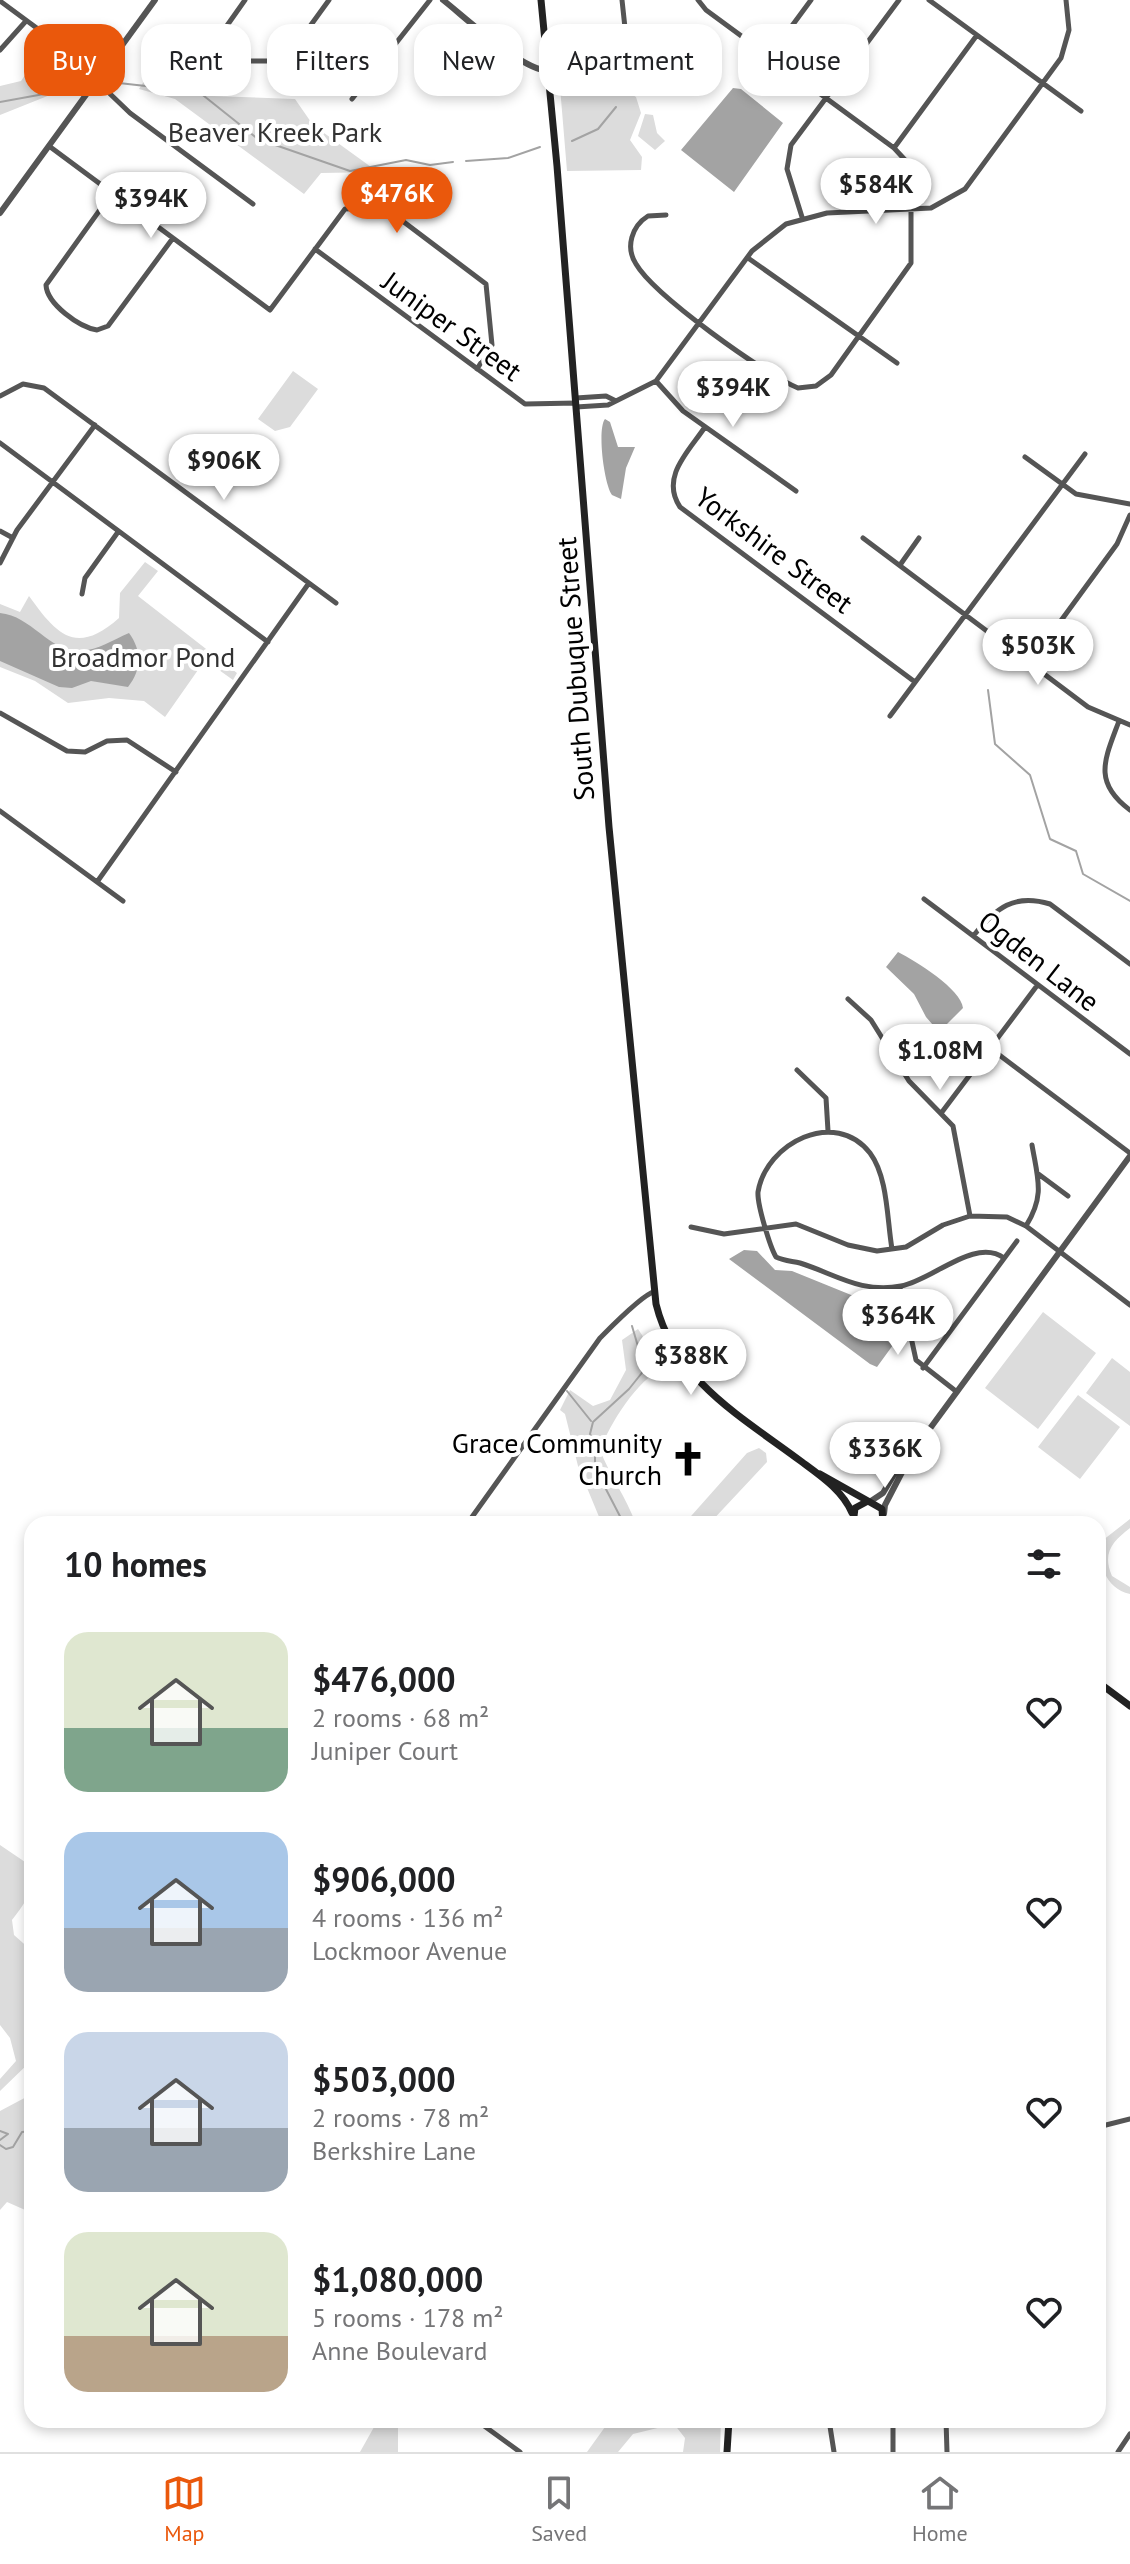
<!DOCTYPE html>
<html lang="en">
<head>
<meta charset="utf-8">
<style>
	body { margin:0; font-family:"PT Sans",sans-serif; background:#f2f2f2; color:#202124; height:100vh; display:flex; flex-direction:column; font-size:30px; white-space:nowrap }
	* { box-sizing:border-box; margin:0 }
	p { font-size:26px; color:#757577 }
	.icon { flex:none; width:44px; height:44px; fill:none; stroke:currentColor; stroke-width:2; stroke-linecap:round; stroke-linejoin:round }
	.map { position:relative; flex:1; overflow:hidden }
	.panel { position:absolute; left:24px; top:1516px; width:1082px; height:912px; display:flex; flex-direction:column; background:#fff; border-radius:24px; box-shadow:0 4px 12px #0003 }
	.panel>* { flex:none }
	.banner { position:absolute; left:24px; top:24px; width:1082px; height:72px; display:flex; gap:16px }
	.price { position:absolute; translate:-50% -68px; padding:0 18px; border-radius:28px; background:#fff; color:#222; font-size:26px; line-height:52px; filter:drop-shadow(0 2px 4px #0008) }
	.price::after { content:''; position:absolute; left:50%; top:48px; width:24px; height:18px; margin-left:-12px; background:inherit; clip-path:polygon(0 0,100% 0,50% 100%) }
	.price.selected { background:#ea580c; color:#fff }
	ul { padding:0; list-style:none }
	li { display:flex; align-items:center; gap:24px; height:200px; padding:0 40px }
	li span { display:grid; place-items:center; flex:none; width:224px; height:160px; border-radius:24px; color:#555 }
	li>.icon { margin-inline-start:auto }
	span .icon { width:96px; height:96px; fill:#fffc; stroke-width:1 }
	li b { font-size:34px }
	h2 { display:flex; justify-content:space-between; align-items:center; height:96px; padding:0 40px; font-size:34px }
	.pill { padding:0 28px; border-radius:24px; background:#fff; box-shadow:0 4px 12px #0003; font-size:28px; line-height:72px }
	.pill.selected { background:#ea580c; color:#fff }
	.menu { display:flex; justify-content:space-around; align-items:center; height:112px; border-top:2px solid #e0e0e0; background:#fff; font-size:22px; color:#757577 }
	.menu a { display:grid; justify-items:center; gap:4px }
	.menu .selected { color:#ea580c }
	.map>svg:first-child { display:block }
	.green { fill:#dcdcdc }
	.water { fill:#a3a3a3 }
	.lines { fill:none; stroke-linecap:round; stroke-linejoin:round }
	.stream { stroke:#a3a3a3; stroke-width:2 }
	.minor { stroke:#555; stroke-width:5 }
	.tertiary { stroke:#555; stroke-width:6 }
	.secondary { stroke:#222; stroke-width:7 }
	.labels { text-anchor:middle; stroke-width:8; stroke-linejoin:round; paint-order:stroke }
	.park-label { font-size:28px; fill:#333; stroke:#fff }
	.street-label { font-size:28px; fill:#000; stroke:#fff }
	.poi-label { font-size:28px; fill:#000; stroke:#fff; text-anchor:end }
</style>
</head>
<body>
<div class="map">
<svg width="1130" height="2452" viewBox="0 0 1130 2452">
	<rect width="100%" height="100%" fill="#fff"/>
	<path class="green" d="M585,61L590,69L636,97L641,113L630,140L642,157L641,170L567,171L558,63Z
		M154,66L212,96L295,99L313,125L378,172L321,173L304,194L175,99L139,89Z
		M56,67L61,72L62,84L76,83V93L50,95L0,115V86L21,81L30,68Z
		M645,114L653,115L657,133L665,141L655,150L638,136Z
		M293,371L318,389L290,427L275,431L258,419Z
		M145,562L158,571L138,596L237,673L233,680L205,660L165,717L144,701L109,698L68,703L35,681L0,667V604L20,612L29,596C57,635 76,656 119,618L120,593Z
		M1043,1312L1096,1353L1038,1429L985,1388Z
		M638,1329L664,1368C637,1379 610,1424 600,1450C610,1476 626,1497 636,1524H602L578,1466L565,1414L560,1410L570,1390L593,1406L610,1400L626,1370L622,1340Z
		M1112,1358L1130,1372V1426L1086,1393Z
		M1078,1395L1120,1427L1080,1479L1038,1447Z
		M759,1448L766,1453L767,1462L709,1524H684L747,1453Z
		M1130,1519V1528C1112,1542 1102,1553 1112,1576L1130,1587V1594C1104,1588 1100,1563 1098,1544Z
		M0,1845L28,1864C35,1890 28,1899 12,1920L14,1935L32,1951V2060L0,2091V2079L16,2061L10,2038L0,2025Z
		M32,2094V2213L7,2202L0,2210V2111Z
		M378,2420H386L398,2428V2452H360Z
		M610,2420H721L720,2452H683L685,2438L674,2424L633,2434L618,2452H587Z"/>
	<path class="water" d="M733,88L741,89L783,123L734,192L681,150Z
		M605,419L610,422L618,447H635L626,468L621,499L612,495C604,484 597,429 605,419Z
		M0,613C32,616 49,652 80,651C99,650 112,640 129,633C142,651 142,669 128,687L91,681L72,688L59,687L0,661Z
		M898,952C916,961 961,989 963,1008L939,1032L926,1017L914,994L886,967Z
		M744,1250L757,1251L775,1270L792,1271L866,1301L871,1305L875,1332L893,1345L877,1367L870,1364L729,1259Z"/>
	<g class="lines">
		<path class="stream" d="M110,82L199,92L258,139L350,171L406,160L430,165L453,162
			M0,102L77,88
			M572,141L598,129L616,107
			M466,161L508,158L540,147
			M988,690L995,744L1030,775L1050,839L1076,851L1083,874L1130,901
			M632,1326L644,1367
			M567,1391L591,1421
			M624,1524L595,1468V1443L590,1434L593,1422L629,1389L645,1369L671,1359
			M0,2131L8,2134L0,2140
			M0,2145L6,2149L13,2147L22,2132L32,2131"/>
		<path class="minor" d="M245,0L214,44L213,54L224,61H280L292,51L329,0
			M929,0L1081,111
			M0,1L57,43L130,113L253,204
			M0,50L26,21
			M769,57L811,0
			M629,65L650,66L667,76
			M622,85L629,65L622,0
			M352,99L430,0
			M49,146L270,310L345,209L384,207L486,284L492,345L477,369
			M894,148L977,35
			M112,193L46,285C47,304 79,327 97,330L108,326L173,238
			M666,215L648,216C632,226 625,247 636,264C654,295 764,374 798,388L816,386L831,375L911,263V174L907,162L894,148L706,10L698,0
			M802,217L787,169L791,145L899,0
			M315,249L525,404L576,403
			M748,258L897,363
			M656,381L683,411L796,491
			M0,396L23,384L44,388L336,603
			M576,398L606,396L614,400
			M576,407L608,405L656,381L752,251L786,224L827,213L931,208L965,189L1061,58L1069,30L1066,0
			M705,427C689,451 660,477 680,507L915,682
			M0,443L268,642
			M1025,457L1076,494L1130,504
			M0,531L13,538
			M863,538L1088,707L1130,725
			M0,563L17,530L95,425
			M900,565L919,538
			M82,594L85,578L118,532
			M1030,663L1117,544L1130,515
			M0,713L67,751L85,752L107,741L127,740L176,772
			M890,716L1085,454
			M1119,721C1105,759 1092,782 1130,810
			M0,811L123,901
			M97,882L309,583
			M924,899L1130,1054
			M974,935C996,908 1014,893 1050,904L1130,964
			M848,999L871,1020L909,1081L953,1126L970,1216
			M990,1048L1130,1153
			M797,1070L826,1098L828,1131
			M942,1112L1036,987
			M1037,1173L1068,1196
			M1026,1226C1045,1195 1038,1180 1032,1145
			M691,1227L724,1234L796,1224L848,1245L877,1251L906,1247L943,1225L970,1216L1007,1217L1026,1226L1130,1305
			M892,1249C887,1220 888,1177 870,1153C835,1108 766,1143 758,1192C757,1204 770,1247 776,1257C784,1261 792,1261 800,1263C835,1274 862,1294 901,1286C933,1280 975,1237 1004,1258
			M900,1287L916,1360L957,1392
			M923,1368L1017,1241
			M467,1524L600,1338C610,1328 643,1294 654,1292
			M1098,2127L1130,2119
			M476,2420L520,2452
			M829,2420L834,2452
			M893,2420V2452
			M946,2420L947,2452
			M1118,2452L1130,2434"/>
		<path class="tertiary" d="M443,0C466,18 521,70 549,71
			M0,213L155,0
			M871,1501L883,1493L905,1456L912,1453
			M884,1514L885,1505L912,1453L1130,1156"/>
		<path class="secondary" d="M541,0L557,166L609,827L656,1304C675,1381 742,1417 802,1462C821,1476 843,1491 852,1513
			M820,1474L868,1501
			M853,1524L855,1508L868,1501L882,1509L883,1524
			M1098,1682L1130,1706
			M727,2452L729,2420"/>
	</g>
	<defs>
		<g id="church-bare" transform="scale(2.76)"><path d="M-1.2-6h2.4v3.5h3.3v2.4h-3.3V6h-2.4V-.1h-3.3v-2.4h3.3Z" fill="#000" stroke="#fff" stroke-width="2.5" paint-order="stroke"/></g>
	</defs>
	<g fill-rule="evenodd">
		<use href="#church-bare" x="688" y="1459"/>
	</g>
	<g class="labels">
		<g class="park-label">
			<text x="275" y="142">Beaver Kreek Park</text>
			<text x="143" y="667">Broadmor Pond</text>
		</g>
		<g class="street-label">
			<text transform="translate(452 326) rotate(36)" y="10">Juniper Street</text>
			<text transform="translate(774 550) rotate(37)" y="10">Yorkshire Street</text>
			<text transform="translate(575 669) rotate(-94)" y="10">South Dubuque Street</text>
			<text transform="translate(1039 961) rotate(38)" y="10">Ogden Lane</text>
		</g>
		<g class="poi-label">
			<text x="662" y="1453">Grace Community<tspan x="662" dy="32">Church</tspan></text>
		</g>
	</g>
</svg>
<b class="price" style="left:876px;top:226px">$584K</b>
<b class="price selected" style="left:397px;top:235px">$476K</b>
<b class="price" style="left:151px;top:240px">$394K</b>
<b class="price" style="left:733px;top:429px">$394K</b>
<b class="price" style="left:224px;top:502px">$906K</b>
<b class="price" style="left:1038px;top:687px">$503K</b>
<b class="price" style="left:940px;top:1092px">$1.08M</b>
<b class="price" style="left:898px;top:1357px">$364K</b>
<b class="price" style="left:691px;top:1397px">$388K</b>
<b class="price" style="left:885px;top:1490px">$336K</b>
<div class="banner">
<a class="pill selected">Buy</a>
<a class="pill">Rent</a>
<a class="pill">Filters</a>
<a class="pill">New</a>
<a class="pill">Apartment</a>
<a class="pill">House</a>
</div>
<section class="panel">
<h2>10 homes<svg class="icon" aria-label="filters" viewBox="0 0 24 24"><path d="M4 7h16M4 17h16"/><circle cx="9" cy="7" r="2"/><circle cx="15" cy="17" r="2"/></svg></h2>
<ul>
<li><span style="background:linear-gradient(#dfe7d0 60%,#7fa58c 0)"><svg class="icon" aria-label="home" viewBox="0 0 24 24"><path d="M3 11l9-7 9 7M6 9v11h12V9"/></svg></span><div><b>$476,000</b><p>2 rooms · 68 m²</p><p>Juniper Court</p></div><svg class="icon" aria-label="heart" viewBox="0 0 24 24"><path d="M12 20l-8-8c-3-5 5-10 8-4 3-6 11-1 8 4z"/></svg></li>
<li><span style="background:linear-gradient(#a9c7e8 60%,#9aa5b1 0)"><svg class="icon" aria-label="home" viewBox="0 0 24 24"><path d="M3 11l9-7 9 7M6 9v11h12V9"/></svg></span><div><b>$906,000</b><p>4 rooms · 136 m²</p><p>Lockmoor Avenue</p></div><svg class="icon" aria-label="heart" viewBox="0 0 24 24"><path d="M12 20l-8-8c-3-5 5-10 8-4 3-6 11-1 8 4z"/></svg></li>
<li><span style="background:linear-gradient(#c9d6e8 60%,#9aa5b1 0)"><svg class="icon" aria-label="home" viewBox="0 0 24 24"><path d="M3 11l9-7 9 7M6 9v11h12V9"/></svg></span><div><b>$503,000</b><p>2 rooms · 78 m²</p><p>Berkshire Lane</p></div><svg class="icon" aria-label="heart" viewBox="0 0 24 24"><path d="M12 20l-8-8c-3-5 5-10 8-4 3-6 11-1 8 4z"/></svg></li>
<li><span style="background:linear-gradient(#dfe7d0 65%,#b9a48a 0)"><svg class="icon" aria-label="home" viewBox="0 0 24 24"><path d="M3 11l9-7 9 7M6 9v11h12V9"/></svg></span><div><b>$1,080,000</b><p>5 rooms · 178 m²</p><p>Anne Boulevard</p></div><svg class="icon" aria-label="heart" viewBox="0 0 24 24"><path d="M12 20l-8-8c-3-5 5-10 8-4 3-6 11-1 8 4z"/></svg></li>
</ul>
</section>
</div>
<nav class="menu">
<a class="selected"><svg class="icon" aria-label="map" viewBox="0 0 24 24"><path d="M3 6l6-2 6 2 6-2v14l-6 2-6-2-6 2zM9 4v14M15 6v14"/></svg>Map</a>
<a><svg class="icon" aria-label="saved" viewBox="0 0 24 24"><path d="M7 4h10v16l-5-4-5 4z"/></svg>Saved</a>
<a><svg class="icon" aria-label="home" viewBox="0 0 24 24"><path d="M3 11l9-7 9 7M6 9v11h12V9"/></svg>Home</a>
</nav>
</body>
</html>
